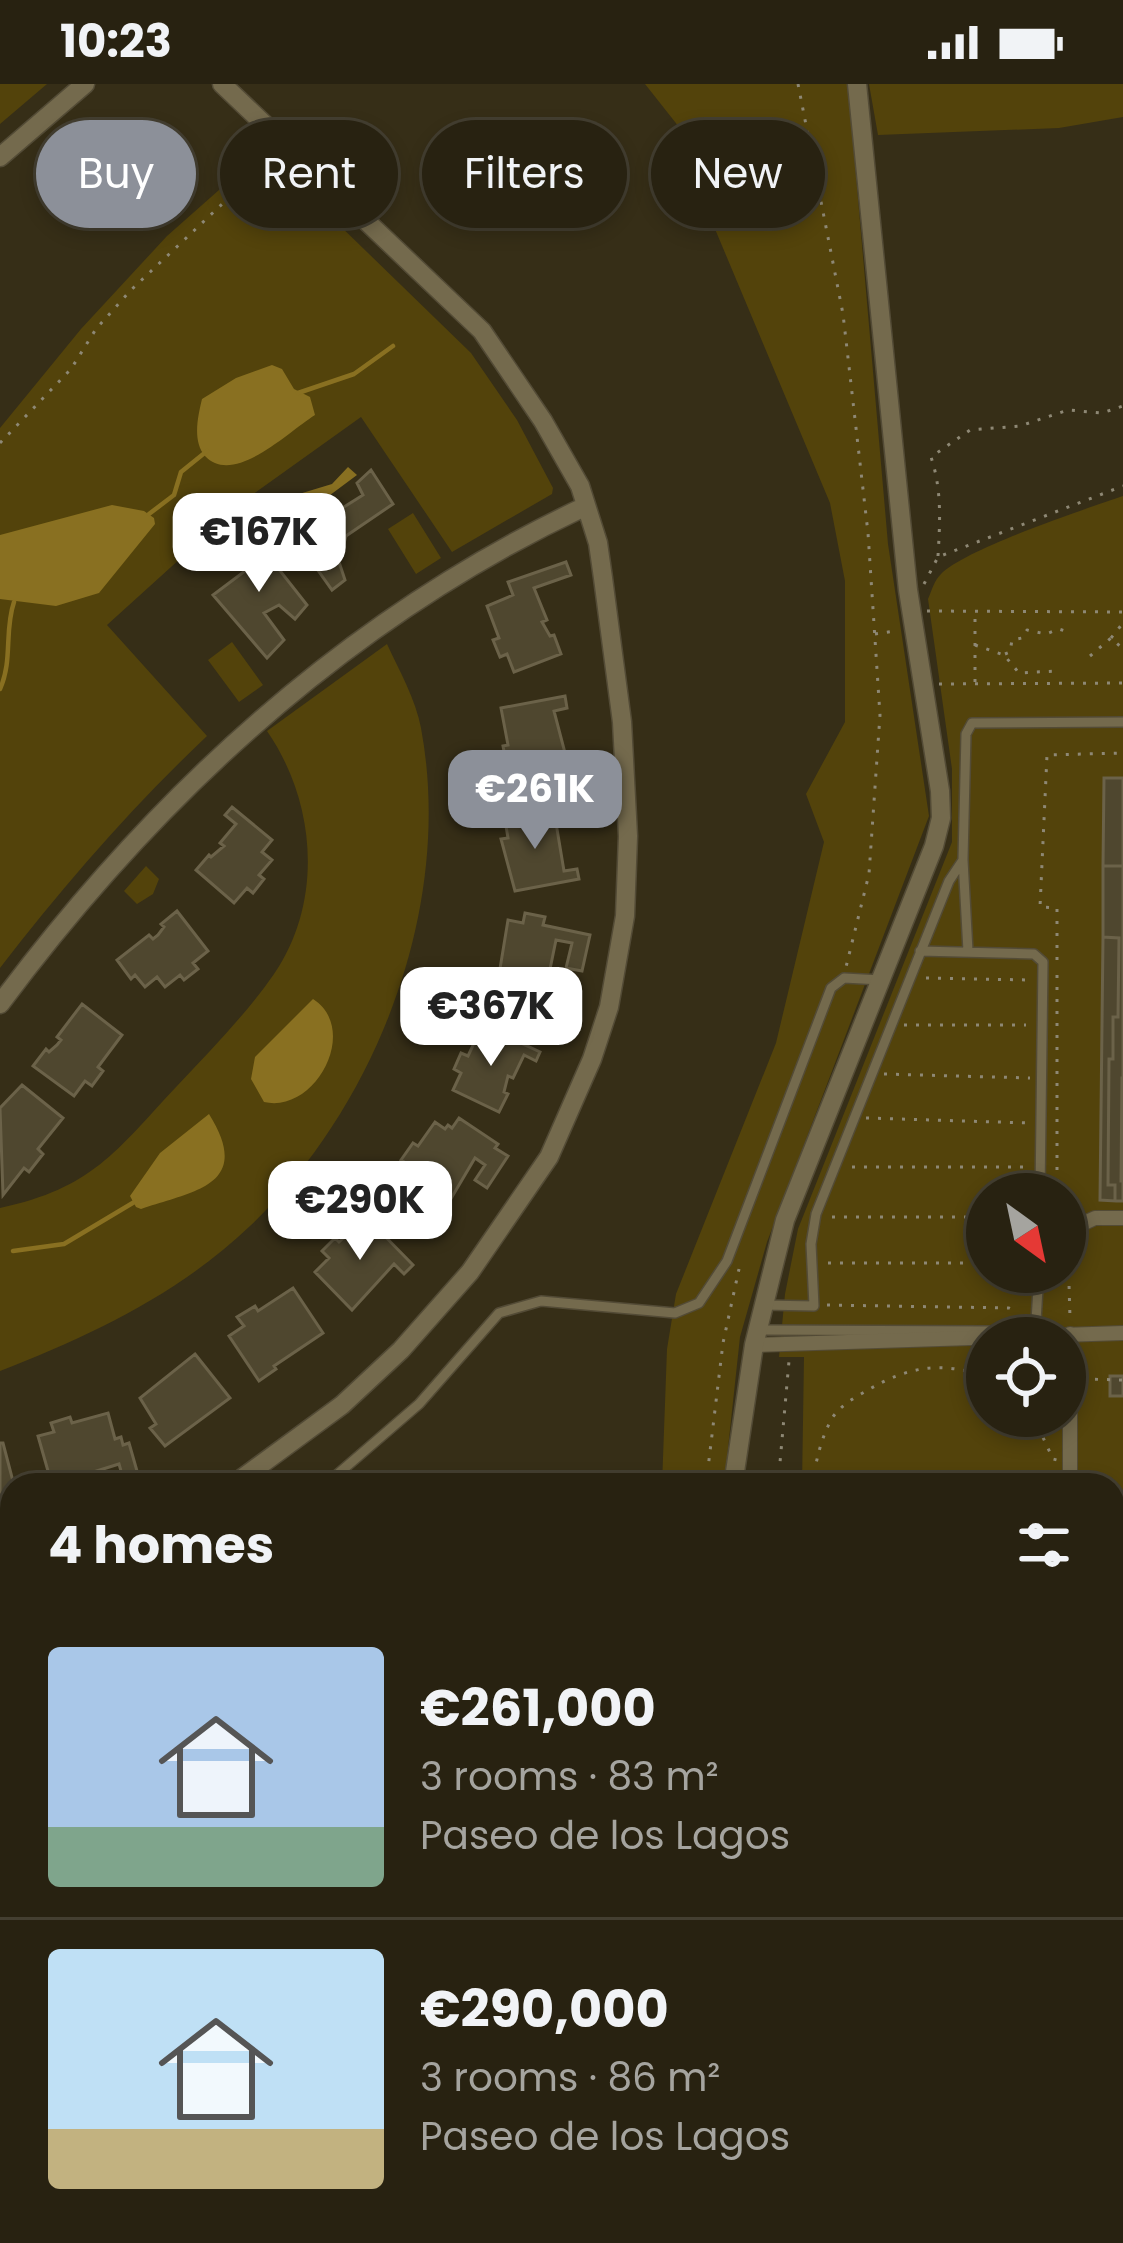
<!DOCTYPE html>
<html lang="en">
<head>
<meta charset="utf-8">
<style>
	body { margin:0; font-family:Poppins,sans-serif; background:#342f1f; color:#f1f3f6; height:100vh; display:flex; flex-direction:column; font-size:45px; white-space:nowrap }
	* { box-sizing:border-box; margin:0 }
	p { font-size:39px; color:#a5a49f }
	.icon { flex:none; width:66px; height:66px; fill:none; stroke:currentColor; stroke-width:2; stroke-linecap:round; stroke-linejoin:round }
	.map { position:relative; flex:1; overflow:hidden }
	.details { position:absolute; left:0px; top:1389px; width:1125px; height:771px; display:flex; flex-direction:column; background:#282211; border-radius:36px 36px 0 0; box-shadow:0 6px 18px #0003,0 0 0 3px #443f31 }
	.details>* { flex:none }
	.banner { position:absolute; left:36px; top:36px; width:1053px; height:108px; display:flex; gap:24px }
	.needle { width:78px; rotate:147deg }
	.fabs { position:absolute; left:966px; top:1089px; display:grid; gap:24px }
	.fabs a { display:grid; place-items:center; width:120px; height:120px; border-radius:50%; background:#282211; box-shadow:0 6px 18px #0003,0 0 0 3px #443f31; font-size:60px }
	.price { position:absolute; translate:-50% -102px; padding:0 27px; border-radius:24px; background:#fff; color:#222; font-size:39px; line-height:78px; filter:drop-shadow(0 3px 6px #0008) }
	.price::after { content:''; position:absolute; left:50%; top:72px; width:36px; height:27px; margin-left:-18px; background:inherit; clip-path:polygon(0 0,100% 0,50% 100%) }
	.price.selected { background:#8c9099; color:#fff }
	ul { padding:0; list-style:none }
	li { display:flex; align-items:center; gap:36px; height:300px; padding:0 48px }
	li+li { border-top:3px solid #443f31 }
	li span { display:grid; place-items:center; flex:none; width:336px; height:240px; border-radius:12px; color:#555 }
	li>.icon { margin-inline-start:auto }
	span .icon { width:144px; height:144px; fill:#fffc; stroke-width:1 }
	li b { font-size:51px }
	h2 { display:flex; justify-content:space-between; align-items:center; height:144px; padding:0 48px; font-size:51px }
	.tag { padding:0 42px; border-radius:54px; background:#282211; box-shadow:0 6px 18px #0003,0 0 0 3px #443f31; font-size:42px; line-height:108px }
	.tag.selected { background:#8c9099; color:#fff }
	.status { display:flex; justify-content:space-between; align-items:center; height:84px; padding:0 60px; background:#282211; direction:ltr }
	.status svg { height:33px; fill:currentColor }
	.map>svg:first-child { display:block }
	.green { fill:#53430b; fill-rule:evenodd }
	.water { fill:#897021 }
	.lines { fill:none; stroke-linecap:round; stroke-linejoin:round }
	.stream { stroke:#897021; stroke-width:4.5 }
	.building { fill:#4f472f; stroke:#6b6249; stroke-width:3 }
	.service-casing { stroke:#534b36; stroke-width:12 }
	.pedestrian-casing { stroke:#534b36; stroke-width:16 }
	.minor-casing { stroke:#534b36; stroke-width:21 }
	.path { stroke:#8e8875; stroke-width:3; stroke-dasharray:3 9; stroke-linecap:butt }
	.service { stroke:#746a4d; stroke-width:9 }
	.pedestrian { stroke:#746a4d; stroke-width:14 }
	.minor { stroke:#746a4d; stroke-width:18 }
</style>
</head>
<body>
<div class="status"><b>10:23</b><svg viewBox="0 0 49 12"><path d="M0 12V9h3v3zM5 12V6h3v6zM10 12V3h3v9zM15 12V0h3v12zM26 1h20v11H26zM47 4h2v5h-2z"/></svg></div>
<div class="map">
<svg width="1123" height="2159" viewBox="0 0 1123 2159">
	<rect width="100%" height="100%" fill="#362e17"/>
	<path class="green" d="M0,0H47L0,40Z
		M645,0H848L888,460L929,732L767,1158L740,1253L724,1401H662L667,1265L676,1210L776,959L824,758L806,710L845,638V497L830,419L715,145L694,62Z
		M869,0H1123V33L1059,44L878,51Z
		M263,67L471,269L517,336L553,404L552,410L452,468L361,333L245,416L107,541L207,652C131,724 64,801 0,884V344L81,245L167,152Z
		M1123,412V2159H869L870,2148H1113V1401H802L804,1273H779L785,1210L798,1145L952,758V685L928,515C932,506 934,497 941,490C965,465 1085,425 1123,412ZM987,1110H1065V1188H987ZM987,1254H1065V1332H987Z
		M413,429L441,474L416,490L388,445Z
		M232,558L263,601L239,618L208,576Z
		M387,560C399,586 416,616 421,644C454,820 378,1020 250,1142C179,1210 90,1252 0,1287V1124C93,1104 116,1067 177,1002C210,967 247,929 274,890C324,817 316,718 267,647Z
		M146,782L159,795L153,810L137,820L124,807Z
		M648,2148H746L747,2159H650Z"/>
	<path class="water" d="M272,281L282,285L294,305L310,313L315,331C289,347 234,403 205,372C192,357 198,332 202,315L236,294Z
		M348,383L357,391L310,426L299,410L332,400Z
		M112,421L144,427L154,434L155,440L99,509L56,522L0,515V451Z
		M313,915C360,945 316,1030 264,1018L251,995L255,973Z
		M209,1030C254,1102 193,1107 141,1125L136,1123L130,1112L160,1069Z"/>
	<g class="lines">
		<path class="stream" d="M298,309L354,290L393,262
			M149,430L174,411L181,388L207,367
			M0,605C13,576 4,547 14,518
			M13,1167L64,1160L136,1117"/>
	</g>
	<path class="building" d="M371,386L393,420L346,452L339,478L345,496L332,506L276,427L293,416L320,444L326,429L336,428L363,411L357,399Z
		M248,446L307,521L295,535L279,521L264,529L284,556L267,574L213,511L245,487L233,461Z
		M566,478L571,491L534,504L547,536L542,538L550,552L554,551L561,570L514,588L507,570L500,573L493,556L499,554L487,522L513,511L508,498Z
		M565,612L567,624L554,627L570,688L515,699L511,677L506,678L503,662L508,661L501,624Z
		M1104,694H1123V782H1103Z
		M232,723L272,756L262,768L272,776L259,791L264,795L253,809L247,804L234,819L196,786L209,771L211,773L224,762L220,759L236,740L225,731Z
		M554,727L564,787L577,785L579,795L515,807L501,755L508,754L505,736Z
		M1103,782H1123V1117H1115V1101H1108L1109,975H1113V933H1118L1119,854L1103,853Z
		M177,827L208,867L193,879L198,885L184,896L180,891L165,903L157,893L145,903L135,891L131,895L117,876L149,851L153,855L158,851L164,843L161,840Z
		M525,829L545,833L543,841L590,851L582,887L566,884L572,859L556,856L543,919L496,909L508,836L523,839Z
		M1103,853L1119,854L1118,933H1113V975H1109L1108,1101H1115V1117L1100,1116Z
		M82,920L122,951L98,983L103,987L92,1002L85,997L74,1012L33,982L46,965L49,968L57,961L61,956L57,953Z
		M493,946L540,968L536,977L524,971L513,994L508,992L504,1008L508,1010L499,1028L453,1006L461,989L454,985L461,969L468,972L476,955L487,960Z
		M1122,994H1123V1097H1121Z
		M22,1001L63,1034L38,1065L43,1070L29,1088L24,1084L3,1111L0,1024Z
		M459,1034L498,1060L495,1064L508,1072L487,1104L475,1096L485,1081L475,1074L443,1128L398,1097L409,1081L401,1076L413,1059L418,1062L435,1038L445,1045L448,1041L452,1044Z
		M366,1133L413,1181L404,1190L394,1180L352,1226L315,1188L329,1174L322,1167L335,1154L339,1158Z
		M293,1204L323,1249L274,1282L276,1285L259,1297L229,1252L244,1242L237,1233L255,1222L258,1227Z
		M195,1270L230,1314L165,1362L150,1344L156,1340L140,1314Z
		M1110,1292H1123V1312H1110Z
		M108,1329L115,1355L121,1353L123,1361L129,1359L141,1401H125L119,1380L52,1401L38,1352L54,1348L51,1339L70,1333L72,1339Z
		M0,1359H3L14,1401L12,1412L0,1416Z
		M1113,1818H1123V1851H1113Z
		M248,2148L251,2159H197L194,2149Z
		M259,2148H314L317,2159H262Z
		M323,2148H377L380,2158L326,2159Z"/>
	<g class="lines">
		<g class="service-casing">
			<path id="service" d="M920,867L1034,870L1043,878L1040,1110
				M968,867L963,776L966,650L972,639L1123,638
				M764,1221L814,1222L811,1160L816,1130L949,797L963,776
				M757,1246L992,1247
				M1015,1247L1036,1237L1039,1188
				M325,1401L419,1320L499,1229L541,1217L675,1229L699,1219L727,1177L831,904L844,894L881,896
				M0,1598L12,1581
				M841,2148V2159"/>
		</g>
		<g class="pedestrian-casing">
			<path id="pedestrian" d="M1065,1148L1095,1134H1123
				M754,1261L1123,1249
				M1070,1401V1250
				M1113,1491H1123
				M1113,1723H1123
				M1115,2159L1117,1883"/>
		</g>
		<g class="minor-casing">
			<path id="minor" d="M222,0L482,247L543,337L580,402L598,459L603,494L622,638L628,752L625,832L609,923L592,975L549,1073L470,1188L401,1266L342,1321L233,1401
				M0,73L85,0
				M0,920C156,711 346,535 584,423
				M733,1401L754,1261L785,1136L934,762L941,734L940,707L908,506L857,0
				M0,1481L12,1478
				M458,2148L459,2159
				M758,2148L759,2159
				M75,2159L114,2148"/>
		</g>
		<path class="path" d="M798,0L843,230L868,449L880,631L869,790L846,883
			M0,359L71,285L96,245L130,207L238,105
			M938,472C940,438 942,406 931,373L970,346L1020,342L1068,326L1102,329L1123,322
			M924,500L938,473L1123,402
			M927,527L1123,528
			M875,550L895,547
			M1111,554L1123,539
			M975,561L1004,571L1019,589L1056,587
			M1005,570L1010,568L1012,556L1022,554L1027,546L1046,550L1059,545L1065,547
			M1090,572L1111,554L1123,565
			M975,598V529
			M939,600L1123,599
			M1057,876V824L1040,823L1047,671L1123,669
			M926,894L1030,896
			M904,941H1026
			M884,990L1030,994
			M866,1034L1030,1039
			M852,1083H1028
			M1057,1110V886
			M832,1133H987
			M1068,1166L1070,1234
			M828,1179H987
			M827,1221L1009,1224L1018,1228
			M1083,1295L1123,1296
			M1033,1332L1053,1375L1057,1376
			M706,1401L723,1259L739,1185
			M778,1401L789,1277
			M812,1401C816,1378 820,1357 831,1336C838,1323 855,1313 868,1306C909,1282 942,1277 987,1293
			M1113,1521L1123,1520
			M525,2148L526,2159
			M712,2159L714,2148"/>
		<use href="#service" class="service"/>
		<use href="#pedestrian" class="pedestrian"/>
		<use href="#minor" class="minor"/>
	</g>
</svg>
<div class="fabs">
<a><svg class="needle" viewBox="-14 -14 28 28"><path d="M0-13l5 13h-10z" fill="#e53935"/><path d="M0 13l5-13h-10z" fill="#a5a49f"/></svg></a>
<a><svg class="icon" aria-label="locate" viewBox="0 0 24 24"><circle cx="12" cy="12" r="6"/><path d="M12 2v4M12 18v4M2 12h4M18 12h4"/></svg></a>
</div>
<b class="price" style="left:259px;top:511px">€167K</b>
<b class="price selected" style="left:535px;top:768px">€261K</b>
<b class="price" style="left:491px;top:985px">€367K</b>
<b class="price" style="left:360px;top:1179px">€290K</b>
<div class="banner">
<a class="tag selected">Buy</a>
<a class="tag">Rent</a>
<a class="tag">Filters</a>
<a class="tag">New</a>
</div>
<section class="details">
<h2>4 homes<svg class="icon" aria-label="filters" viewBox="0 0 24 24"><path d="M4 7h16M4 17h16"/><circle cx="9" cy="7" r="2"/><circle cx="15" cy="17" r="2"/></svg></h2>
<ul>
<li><span style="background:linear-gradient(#a9c7e8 75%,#7fa58c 0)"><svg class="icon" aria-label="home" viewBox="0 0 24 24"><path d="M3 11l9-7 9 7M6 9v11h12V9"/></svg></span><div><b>€261,000</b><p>3 rooms · 83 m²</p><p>Paseo de los Lagos</p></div></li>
<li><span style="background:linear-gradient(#bfe0f5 75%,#c2b280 0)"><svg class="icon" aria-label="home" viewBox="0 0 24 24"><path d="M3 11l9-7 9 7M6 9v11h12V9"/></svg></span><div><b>€290,000</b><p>3 rooms · 86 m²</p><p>Paseo de los Lagos</p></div></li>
</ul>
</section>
</div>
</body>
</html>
